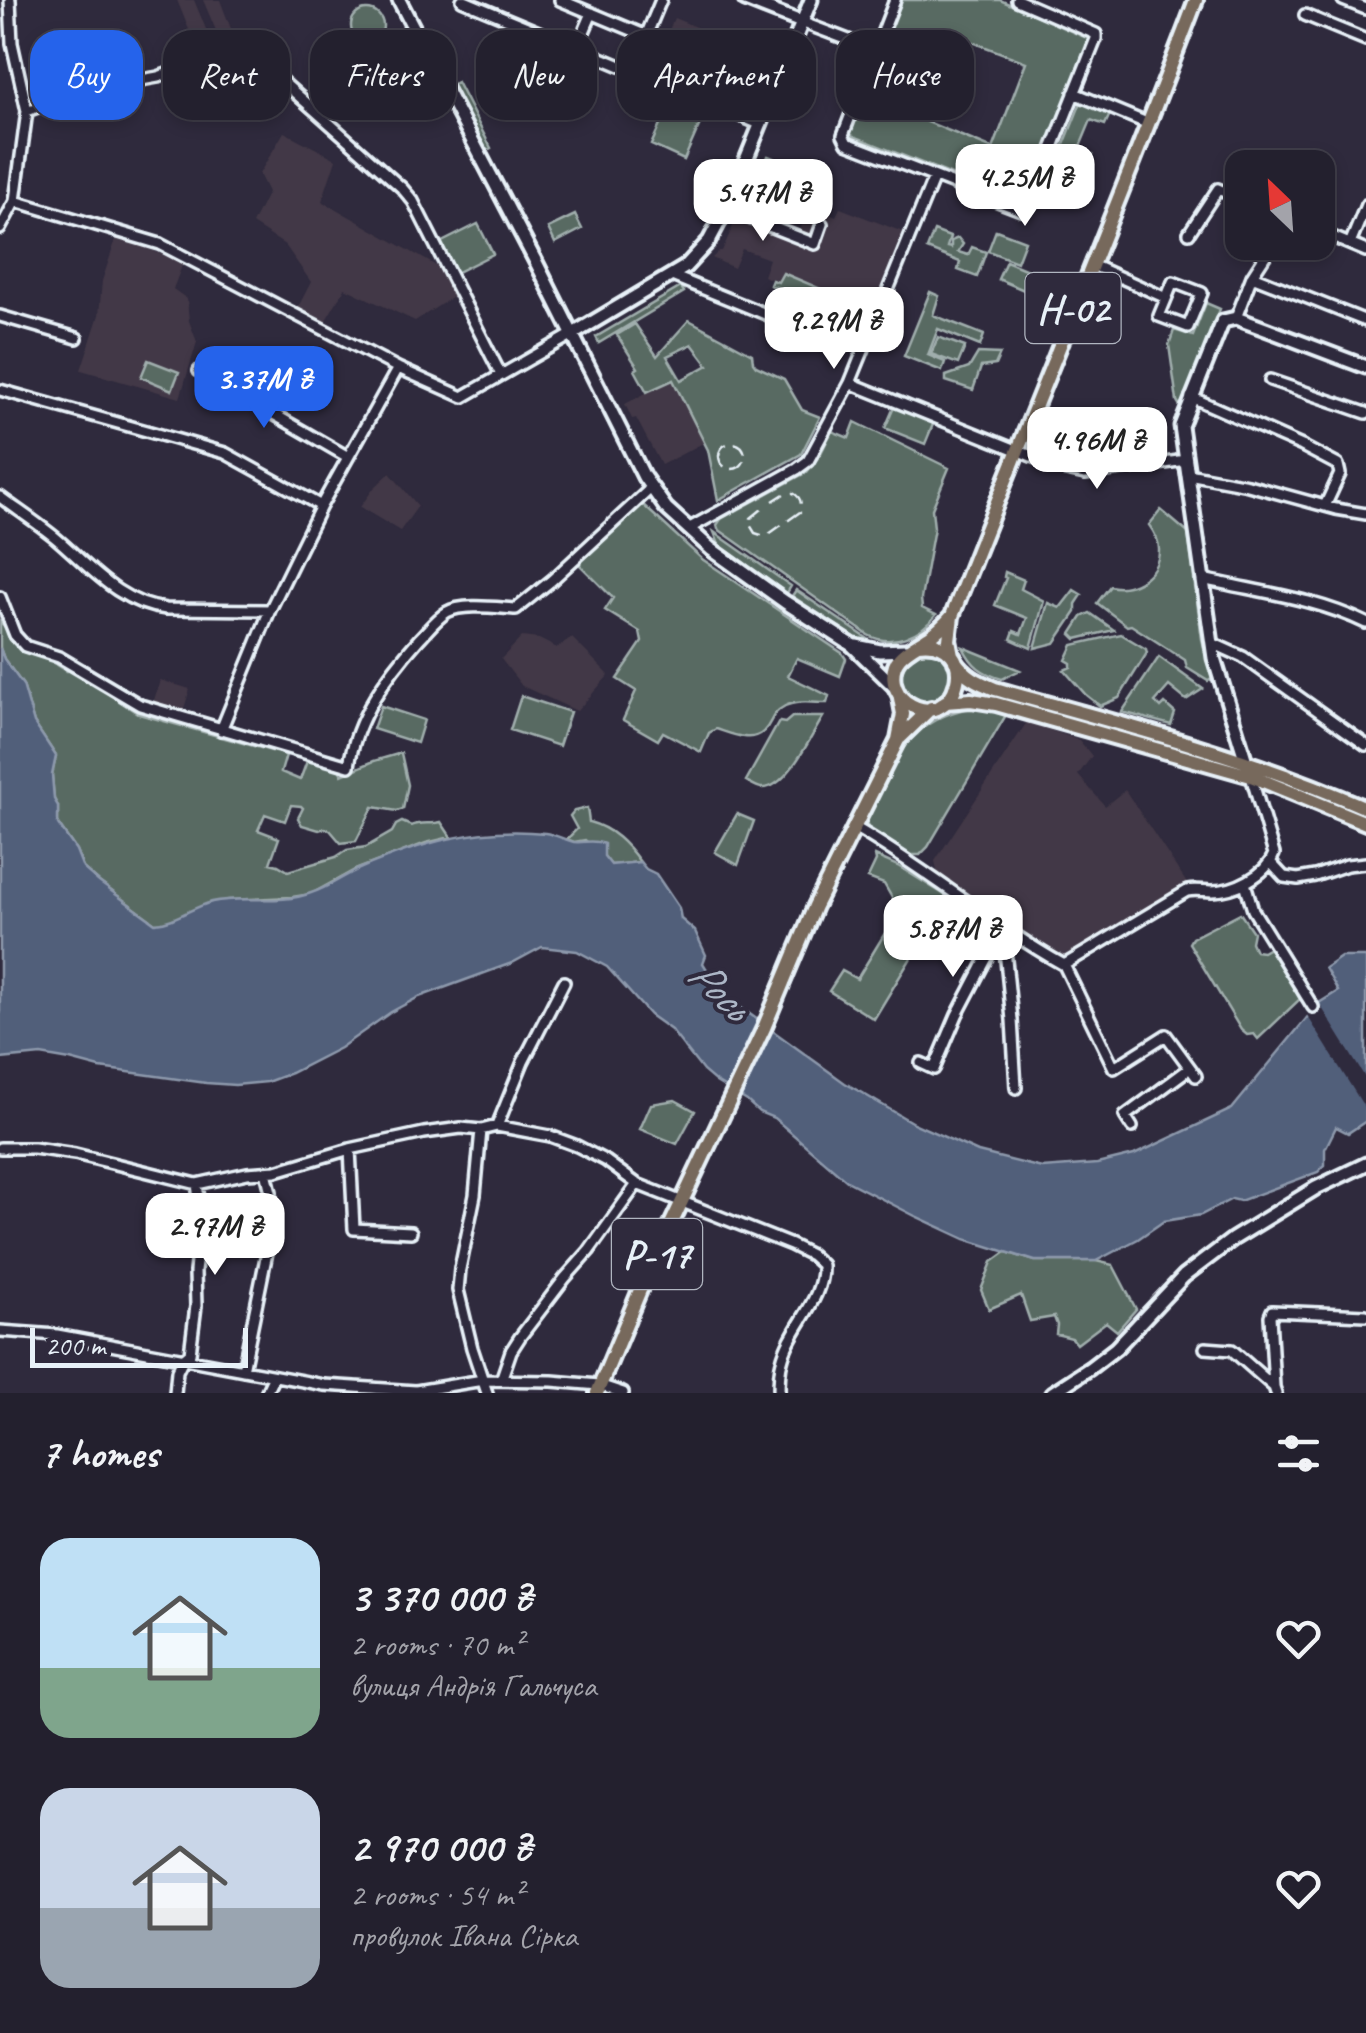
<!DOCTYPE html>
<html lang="en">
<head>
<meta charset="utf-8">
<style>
	body { margin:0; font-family:Caveat,sans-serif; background:#2b2836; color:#f1f3f6; height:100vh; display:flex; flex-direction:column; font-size:38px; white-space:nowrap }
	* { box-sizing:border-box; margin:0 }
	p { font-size:32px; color:#a3a3aa }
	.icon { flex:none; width:55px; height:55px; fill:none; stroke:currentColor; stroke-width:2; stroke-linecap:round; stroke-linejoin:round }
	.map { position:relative; height:1393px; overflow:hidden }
	.drawer { display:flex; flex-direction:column; background:#23202e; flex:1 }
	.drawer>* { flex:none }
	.guide { position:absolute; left:30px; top:30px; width:1308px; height:90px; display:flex; gap:20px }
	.needle { width:65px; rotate:335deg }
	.tools { position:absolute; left:1225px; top:150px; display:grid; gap:20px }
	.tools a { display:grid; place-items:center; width:110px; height:110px; border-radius:20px; background:#23202e; box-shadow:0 5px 15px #0003,0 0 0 2px #403e4a; font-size:50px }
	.scale { position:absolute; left:30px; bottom:25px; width:218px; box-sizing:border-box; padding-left:10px; border:5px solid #e8f1f8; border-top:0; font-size:28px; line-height:35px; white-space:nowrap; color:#e8f1f8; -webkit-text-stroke:8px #2f2a3d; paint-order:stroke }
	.price { position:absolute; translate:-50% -85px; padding:0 22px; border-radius:20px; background:#fff; color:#222; font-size:32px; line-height:65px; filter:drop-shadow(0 2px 5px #0008) }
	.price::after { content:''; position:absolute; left:50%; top:60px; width:30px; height:22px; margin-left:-15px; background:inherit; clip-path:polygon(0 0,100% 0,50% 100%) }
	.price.on { background:#2563eb; color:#fff }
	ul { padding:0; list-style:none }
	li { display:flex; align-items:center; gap:30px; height:250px; padding:0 40px }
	li span { display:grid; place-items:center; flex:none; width:280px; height:200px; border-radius:30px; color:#555 }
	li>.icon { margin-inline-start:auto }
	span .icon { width:120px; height:120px; fill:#fffc; stroke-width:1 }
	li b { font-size:42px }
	h2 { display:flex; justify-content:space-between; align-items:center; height:120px; padding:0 40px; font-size:42px }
	.chip { padding:0 35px; border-radius:30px; background:#23202e; box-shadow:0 5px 15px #0003,0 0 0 2px #403e4a; font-size:35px; line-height:90px }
	.chip.on { background:#2563eb; color:#fff }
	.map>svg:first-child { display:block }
	.built { fill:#423846 }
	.green { fill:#596a62; stroke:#a0aead; stroke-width:2.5; fill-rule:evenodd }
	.water { fill:#515e7a; stroke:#8d99ac; stroke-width:2.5 }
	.pier { fill:#2f2a3d }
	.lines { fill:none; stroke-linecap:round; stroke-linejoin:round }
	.street-casing { stroke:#e8f1f8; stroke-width:16 }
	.secondary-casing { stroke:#e8f1f8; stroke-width:19 }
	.primary-casing { stroke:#e8f1f8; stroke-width:20 }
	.street { stroke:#2f2a3d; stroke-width:9 }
	.secondary { stroke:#2f2a3d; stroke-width:11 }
	.primary { stroke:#77695c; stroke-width:12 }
	.rail { stroke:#e8f1f8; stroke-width:2.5; stroke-dasharray:15 8; stroke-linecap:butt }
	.labels { text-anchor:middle; stroke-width:8; stroke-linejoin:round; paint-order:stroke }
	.shield { fill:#2f2a3d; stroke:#b0b5c0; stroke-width:2.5 }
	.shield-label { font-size:40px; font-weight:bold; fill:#e8f1f8 }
	.water-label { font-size:45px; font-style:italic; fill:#acb6c6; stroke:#2f2a3d }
</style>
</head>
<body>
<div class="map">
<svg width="1366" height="1393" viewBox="0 0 1366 1393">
	<rect width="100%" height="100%" fill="#2f2a3d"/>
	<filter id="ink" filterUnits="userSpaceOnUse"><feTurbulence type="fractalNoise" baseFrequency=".01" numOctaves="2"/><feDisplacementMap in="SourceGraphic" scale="20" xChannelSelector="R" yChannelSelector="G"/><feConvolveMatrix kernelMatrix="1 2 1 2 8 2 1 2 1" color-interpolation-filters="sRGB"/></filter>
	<g filter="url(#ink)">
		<path class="built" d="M177,0H194L215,51L200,57Z
			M203,0H220L236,42L223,47Z
			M674,18L775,60L752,116L651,74Z
			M284,132L336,159L322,201L440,268L454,296L415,321L345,288L323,325L296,311L311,282L285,245L252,224L268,192L259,174Z
			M810,205L836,216L840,208L903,232L872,308L854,301L852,305L820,292L821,289L783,273L778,282L763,276L769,259L742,249L734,268L712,258L719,251H722L737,217L796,240Z
			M117,236L183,263L173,289L187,299L189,321L197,342L180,398L81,370L99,315L102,281Z
			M673,379L705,442L661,465L636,418L632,419L625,404Z
			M390,473L418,506L400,531L360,507L374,488Z
			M522,637L539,639L557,648L572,638L609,675L577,711L522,686L501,659Z
			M160,680L190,689L182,715L152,707Z
			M1027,722L1079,740L1092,756L1078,775L1105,806L1125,790L1188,885L1063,960L953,887L938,875L935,861Z"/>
		<path class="green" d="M901,0H1000L1087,38L1088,43L1025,201L1020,202L851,135L850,131ZM943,31L1026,62L993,149L908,114Z
			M351 26a16 16 0 1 1 32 0a16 16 0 1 1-32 0Z
			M457,82L491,148L486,151L452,85Z
			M674,94L707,108L684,160L651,145Z
			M1081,102L1110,114L1105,125L1091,120L1079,149L1093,155L1088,166L1060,155Z
			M768,156L830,180L818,209L792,200L796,187L761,174Z
			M575,215L582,229L555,243L548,228Z
			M478,224L493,254L455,273L440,243Z
			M996,230L1025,241L1017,262L988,251Z
			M934,231L950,237L947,247L951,248V241L958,238L963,244L958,252L968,255L972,247L986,252L977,277L958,270L960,262L927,249Z
			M1006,261L1032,272L1024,290L998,279Z
			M783,273L821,289V292L859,309L851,329L824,322L827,314L783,295L784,290L770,285L772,280L778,282Z
			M1056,285L1068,290L1061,308L1028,295L1038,287L1053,291Z
			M681,287L684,292L599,343L596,337Z
			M930,292L939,296L933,315L984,335L980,346L938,329L928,355L945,362L942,371L904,356Z
			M1206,303L1220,309L1187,397L1180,406L1177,401L1169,345L1174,330L1193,336Z
			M689,320L752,354L753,362L756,366L784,379L802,410L820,417L801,454L718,500L708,450L673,380L647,392L635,370L638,368L617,335L635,324L657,356ZM692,344L708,365L681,380L667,356Z
			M938,337L965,347L958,364L931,354Z
			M978,353L1000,354L995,365L981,367L973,390L946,381V376L969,368Z
			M148,360L179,372L172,390L141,377Z
			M894,407L934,422L925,444L885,428Z
			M855,422L949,468L932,509L934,528L921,599L922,608L936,615C921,635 891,648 868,635L718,529L717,525L721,519L807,472L820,455L832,431L849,438Z
			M641,503L702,559L842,653L846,659L840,676L797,658L788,676L829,696L827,703C814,703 797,700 785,706C770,714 773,722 764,731C752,744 729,733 716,729L709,733L701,752L663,732L658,740L623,720L636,691L617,679L642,642L640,632L605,610L613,598L577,562Z
			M1161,510L1188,533L1202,639L1212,679L1208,681L1187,668L1185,660L1131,625L1127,626L1097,603L1110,586C1132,592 1160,574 1159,549C1159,540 1154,532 1149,525Z
			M714,532L791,586L787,593L719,545Z
			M1005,572L1024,580L1021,589L1044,601L1031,648L1011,639L1014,631L1021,634L1027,618L995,605L1006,578L1004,577Z
			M796,590L877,645L859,640L792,596Z
			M1074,590L1082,595L1076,604V612L1055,643L1035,648L1048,603L1060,608Z
			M1090,613L1114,630L1076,639L1071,634L1082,617Z
			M0,621L24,651L48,659L67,671L71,669L139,714L286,755L281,772L300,780L307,761L339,769L342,775L374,761L401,753L408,785L403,809L397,811L373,807L356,841L341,843L330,830L325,828L319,830L302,825L298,818L303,808L301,806L291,805L285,821L265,814L258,830L279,838L270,863L278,865L288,871L336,857L347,850L366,847L392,832L396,825L402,822L411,826C422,821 430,825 441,822L451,837L426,843L355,870L311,894L292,897L228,900L164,923H155L99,882L83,868L76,850L58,824V806L54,799L52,775L56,756L34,723L23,685L4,659L0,648Z
			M1121,634L1146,649L1147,653L1119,698L1100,706L1086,695L1064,670L1071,667V663L1066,660L1073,645Z
			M963,647L1020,670L1002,679C982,673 972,666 963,647Z
			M900 676a26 26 0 1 1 52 0a26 26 0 1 1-52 0Z
			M1159,657L1203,689L1186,700L1169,686L1155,702L1161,708L1165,704L1175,713L1171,725L1122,712Z
			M979,689L1223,759L1222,761L979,694Z
			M521,696L570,712L559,746L510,730Z
			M381,706L424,720L417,743L373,729Z
			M969,708H984L1006,715L928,847L920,855H910L868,828L866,821C893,767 902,722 969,708Z
			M792,717H823C811,736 786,791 761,788C758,788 748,782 746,781L779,722L785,723Z
			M587,808L589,822C612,828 627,844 640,862L611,865L604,856L585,840L574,842L567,839L577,829L570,816L574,811Z
			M737,814L754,821L738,865L715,852Z
			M875,856L898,866L948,897L874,1019L829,991L842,971L857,979L899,910L884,884L868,878L876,861Z
			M1240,913L1253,932L1251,942L1255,951L1262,952L1271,947L1292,980L1290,982L1300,999L1258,1039L1254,1034L1247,1035L1241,1030L1189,943L1192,938Z
			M675,1100L695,1111L677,1144L640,1129L651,1104Z
			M1006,1252L1035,1261H1096L1113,1265L1136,1309L1117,1331L1106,1322L1077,1344L1072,1338L1056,1334L1057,1325L1054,1317L1030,1321L1021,1295L989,1309L981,1290L992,1262Z"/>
		<path class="water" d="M0,648L4,659L23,685L34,723L56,756L52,775L54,799L58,806V824L76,850L83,868L99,882L155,923C175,922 192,907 212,902C244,895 280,905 311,893C328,888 343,876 359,869C420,843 477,826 545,833C555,834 564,840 574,842C586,843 593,839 604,844V856L611,865L640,862L646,869L656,874L679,908L681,919L695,931L706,955L703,963L708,971V978L714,982L713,989L715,990L725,988L729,993V999L845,1083L913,1123L978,1152L1042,1168L1097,1164L1134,1155L1232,1109L1319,1003L1338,991L1325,968L1341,957H1366V1121L1348,1133L1336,1127L1325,1149V1165L1318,1172L1240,1201L1232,1199L1201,1215L1164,1221L1138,1239L1096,1261H1035L965,1239L915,1216L847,1181L774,1118L759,1112L747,1101L716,1082L703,1071L671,1030L650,1015L607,967L577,951L542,947L512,963L419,997L391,1012L340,1048L291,1073L267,1082L235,1085L206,1083L100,1068L70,1060L41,1055L0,1059Z"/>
		<path class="pier" d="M1319,1003L1366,1079V1110L1305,1012Z"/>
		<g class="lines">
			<g class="street-casing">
				<path id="street" d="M462,0L760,124
					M560,0L661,42
					M895,0L843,135L847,143L1021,210L1029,207L1096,39V34L1017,0
					M1343,0L1366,9
					M1305,15L1366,40
					M801,22L875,50
					M646,36L661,0
					M577,48L592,13
					M1074,93L1149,124
					M27,111L80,91L158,77L241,48L247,50L402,188L413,201L501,375
					M15,201L160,244L398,368L463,397L573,334
					M726,209L815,244L822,224
					M0,229L15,201L27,111L12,43L10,0
					M1318,231L1366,251
					M1189,233L1218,189L1242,200
					M1350,244L1366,205
					M1099,268L1166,298
					M672,276L844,346
					M1252,276L1274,242
					M1173,282L1202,293L1188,327L1159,316Z
					M0,316L77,338
					M1236,318L1252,276L1366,321
					M199,371L348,457
					M1270,380L1366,413
					M850,383L1066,470L1085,474L1186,460
					M0,390L225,453L321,506
					M1191,397L1302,446L1338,465L1340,474L1325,506
					M1188,474L1248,485L1336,509L1366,514
					M0,497C19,511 39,524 57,539C90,567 120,604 166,609L270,610
					M688,529L797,469L808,461L850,383L934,177
					M1203,579C1258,592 1315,598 1366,623
					M0,597L15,635L25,646L59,657L140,705L349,766C356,717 387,675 419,639C427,631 437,618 447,612C462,603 498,608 516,609L552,580L651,488
					M1212,643L1243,657L1366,745
					M221,730L270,610L321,506L398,368
					M854,827C927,869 991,924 1064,965L1187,891C1196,889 1203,891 1212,891C1234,891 1266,876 1274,854L1251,776
					M1271,863L1284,877L1298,879L1315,876L1347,865L1366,863
					M1245,883L1253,910L1313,1007
					M1003,930L1012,1020L1016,1088
					M1064,965L1114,1068L1166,1035L1196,1076
					M921,1063L934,1069L957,1015L1003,927
					M497,1126L523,1062L564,982
					M1132,1127L1125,1116L1190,1068
					M481,1130L475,1195L460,1269L458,1290L472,1348L487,1393
					M0,1148H34L75,1154L197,1184L247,1173L276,1171L350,1149L424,1133L461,1128L481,1130L497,1126L550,1136L577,1146L606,1161L637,1184L791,1245L811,1255L822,1265C824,1300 790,1327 782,1361C779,1371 779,1383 779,1393
					M350,1149L354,1229L411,1232
					M0,1331L57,1335L324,1385L416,1391L483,1380L552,1381L599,1385L623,1393
					M1205,1348L1232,1350L1274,1387
					M243,1370L272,1228L271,1192L266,1172
					M501,1380L511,1351L520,1337L565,1278L589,1251L637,1184
					M175,1393L177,1371L183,1359L190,1353L196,1306L195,1272L201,1213L197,1184
					M266,1393L274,1376
					M1276,1393L1274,1387L1270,1316L1272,1311L1366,1315"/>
			</g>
			<g class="secondary-casing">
				<path id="secondary" d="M399,0L537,264L644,477L666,508L711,549L785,602L852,645L895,687
					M745,0L801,22
					M573,334L685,267L709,241L726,209L811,0
					M856,646L880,651L905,650
					M1248,768L1214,658L1181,426L1223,321L1236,318L1366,367
					M1052,1393L1090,1368L1116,1348L1184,1276L1233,1239L1316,1188L1366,1164"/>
			</g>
			<g class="primary-casing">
				<path id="primary" d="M918,644C986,636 957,738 906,702C899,697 896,690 894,683C889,656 911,649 929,637C937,632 945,624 952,616
					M952,655L949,640L952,616C1032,411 1118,207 1196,0
					M955,661C966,677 978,682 995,689C1120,723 1247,756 1366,808
					M945,702L971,700L996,704L1251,776L1366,823
					M900,738L931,708
					M597,1393L640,1290L764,1028L815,906L898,740L903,714L900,698"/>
			</g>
			<use href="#street" class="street"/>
			<use href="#secondary" class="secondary"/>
			<use href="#primary" class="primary"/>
			<path class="rail" d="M719 456a13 13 0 1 1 26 0a13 13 0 1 1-26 0Z
				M762,509L751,518L750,525L755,533L764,536L769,534L800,512C802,503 801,497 793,493L784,494L773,501"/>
		</g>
	</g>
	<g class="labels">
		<g class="shield">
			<rect x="1025.5" y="273" width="95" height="70" rx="8"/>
			<rect x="612" y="1219" width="90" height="70" rx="8"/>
		</g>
		<g class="shield-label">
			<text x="1073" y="322">Н-02</text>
			<text x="657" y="1268">Р-17</text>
		</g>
		<g class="water-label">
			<text transform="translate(720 988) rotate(45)" y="16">Рось</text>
		</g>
	</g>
</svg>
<div class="tools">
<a><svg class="needle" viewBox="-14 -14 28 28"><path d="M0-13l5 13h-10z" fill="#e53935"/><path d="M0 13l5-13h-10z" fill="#a3a3aa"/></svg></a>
</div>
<div class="scale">200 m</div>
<b class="price" style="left:1025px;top:229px">4.25M ₴</b>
<b class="price" style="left:763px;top:244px">5.47M ₴</b>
<b class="price" style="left:834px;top:372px">9.29M ₴</b>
<b class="price on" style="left:264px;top:431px">3.37M ₴</b>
<b class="price" style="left:1097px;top:492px">4.96M ₴</b>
<b class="price" style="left:953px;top:980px">5.87M ₴</b>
<b class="price" style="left:215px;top:1278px">2.97M ₴</b>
<div class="guide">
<a class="chip on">Buy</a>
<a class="chip">Rent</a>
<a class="chip">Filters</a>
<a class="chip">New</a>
<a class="chip">Apartment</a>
<a class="chip">House</a>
</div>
</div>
<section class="drawer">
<h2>7 homes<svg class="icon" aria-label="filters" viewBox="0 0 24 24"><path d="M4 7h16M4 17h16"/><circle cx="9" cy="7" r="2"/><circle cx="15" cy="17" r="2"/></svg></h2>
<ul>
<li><span style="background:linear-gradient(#bfe0f5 65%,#7fa58c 0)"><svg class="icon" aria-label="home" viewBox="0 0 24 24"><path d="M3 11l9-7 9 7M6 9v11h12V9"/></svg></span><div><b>3 370 000 ₴</b><p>2 rooms · 70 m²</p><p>вулиця Андрія Гальчуса</p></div><svg class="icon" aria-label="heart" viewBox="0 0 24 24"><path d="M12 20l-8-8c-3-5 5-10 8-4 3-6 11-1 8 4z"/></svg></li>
<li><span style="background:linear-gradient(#c9d6e8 60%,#9aa5b1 0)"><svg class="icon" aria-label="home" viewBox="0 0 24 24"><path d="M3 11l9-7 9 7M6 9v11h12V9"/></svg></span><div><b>2 970 000 ₴</b><p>2 rooms · 54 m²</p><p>провулок Івана Сірка</p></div><svg class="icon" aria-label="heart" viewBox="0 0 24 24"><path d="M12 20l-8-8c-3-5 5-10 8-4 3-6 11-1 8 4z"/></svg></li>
</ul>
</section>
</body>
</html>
